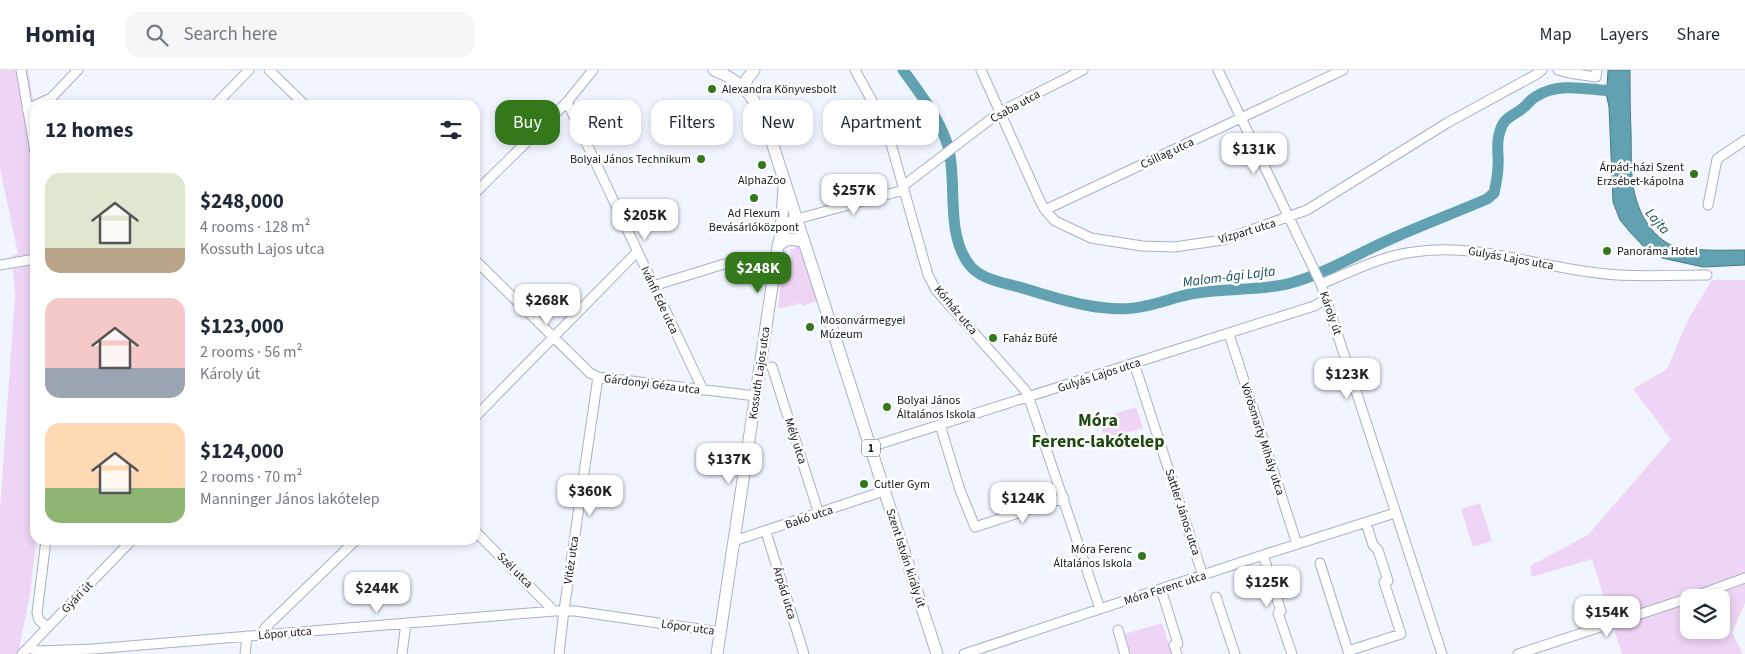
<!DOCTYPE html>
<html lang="en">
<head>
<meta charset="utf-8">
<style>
	body { margin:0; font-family:"Source Sans 3",sans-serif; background:#f6f6f7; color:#1f2937; height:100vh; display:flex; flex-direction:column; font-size:19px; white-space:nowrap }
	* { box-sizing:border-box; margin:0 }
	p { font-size:16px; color:#747a83 }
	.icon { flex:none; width:28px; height:28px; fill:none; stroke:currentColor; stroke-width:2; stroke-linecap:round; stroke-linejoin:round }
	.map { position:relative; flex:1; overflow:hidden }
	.panel { position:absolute; left:30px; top:30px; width:450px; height:445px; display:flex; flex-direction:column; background:#fff; border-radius:15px; box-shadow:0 2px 8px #0003 }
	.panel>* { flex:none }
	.top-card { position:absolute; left:495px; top:30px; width:475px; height:45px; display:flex; gap:10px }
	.fabs { position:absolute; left:1680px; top:519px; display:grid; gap:10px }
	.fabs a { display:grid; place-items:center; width:50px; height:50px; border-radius:10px; background:#fff; box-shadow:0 2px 8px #0003; font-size:25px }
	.price { position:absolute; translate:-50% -42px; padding:0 11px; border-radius:10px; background:#fff; color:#222; font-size:16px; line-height:32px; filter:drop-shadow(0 1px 2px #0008) }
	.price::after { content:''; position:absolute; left:50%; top:30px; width:15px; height:11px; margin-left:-8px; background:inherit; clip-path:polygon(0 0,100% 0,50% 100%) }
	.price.on { background:#33791c; color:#fff }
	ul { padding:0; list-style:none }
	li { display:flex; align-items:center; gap:15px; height:125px; padding:0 15px }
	li span { display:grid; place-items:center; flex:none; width:140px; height:100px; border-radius:15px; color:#555 }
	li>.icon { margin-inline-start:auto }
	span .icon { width:60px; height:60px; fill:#fffc; stroke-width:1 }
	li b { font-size:21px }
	h2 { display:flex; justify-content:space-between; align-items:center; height:60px; padding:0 15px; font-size:21px }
	.chip { padding:0 18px; border-radius:15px; background:#fff; box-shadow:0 2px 8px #0003; font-size:18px; line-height:45px }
	.chip.on { background:#33791c; color:#fff }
	header { display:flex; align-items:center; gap:30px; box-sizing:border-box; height:70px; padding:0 25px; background:#fff; border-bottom:1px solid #e0e1e3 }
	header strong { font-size:24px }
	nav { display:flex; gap:28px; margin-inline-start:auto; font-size:18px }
	.search { width:350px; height:45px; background:#f6f6f7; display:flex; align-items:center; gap:12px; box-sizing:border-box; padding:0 18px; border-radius:15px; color:#747a83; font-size:19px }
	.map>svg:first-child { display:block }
	.green { fill:#eed4f5; fill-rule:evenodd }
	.water { fill:#61a1b1; stroke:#4a7886 }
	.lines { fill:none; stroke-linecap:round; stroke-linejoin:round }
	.river { stroke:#61a1b1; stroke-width:11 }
	.minor-casing { stroke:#a7b0c6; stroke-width:11 }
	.major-casing { stroke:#a7b0c6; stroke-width:13 }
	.minor { stroke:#fff; stroke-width:9 }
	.major { stroke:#fff; stroke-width:11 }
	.poi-dot { fill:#33791c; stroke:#fff; stroke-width:2 }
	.labels { text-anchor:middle; stroke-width:5; stroke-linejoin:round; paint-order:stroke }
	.shield { fill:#fff; stroke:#5b5d63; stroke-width:1 }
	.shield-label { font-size:11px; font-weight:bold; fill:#151820 }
	.poi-label { font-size:12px; fill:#151820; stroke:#fff; text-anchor:start }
	.street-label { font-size:12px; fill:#151820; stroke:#fff }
	.water-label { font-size:14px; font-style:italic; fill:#154d5a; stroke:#fff }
	.district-label { font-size:18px; font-weight:bold; fill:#1f4b11; stroke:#fff }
</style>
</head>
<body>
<header>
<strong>Homiq</strong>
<div class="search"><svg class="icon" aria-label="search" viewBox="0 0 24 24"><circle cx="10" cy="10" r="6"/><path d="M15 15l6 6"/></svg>Search here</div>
<nav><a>Map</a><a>Layers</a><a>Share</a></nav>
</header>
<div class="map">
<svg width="1745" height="584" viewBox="0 0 1745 584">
	<rect width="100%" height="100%" fill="#f1f5ff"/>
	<path class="green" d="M0,0H28L35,40L36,470L30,524L20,573V584H0V439L15,226L12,186L18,184L0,98Z
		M793,172L800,178L817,231L802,236L801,233L778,239L784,180H786L789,192L792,191L790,179H795Z
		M1712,210H1745V533L1732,563L1743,584H1622L1592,489L1532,507L1530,496L1588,465L1671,369L1633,319L1667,299L1689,248ZM1689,528H1721V560H1689Z
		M1136,337L1143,358L1105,370L1099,349Z
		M1480,433L1492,471L1473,477L1461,439Z
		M1162,553L1172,584H1131L1125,564Z"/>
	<path class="water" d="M1608,0H1630C1630,20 1630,41 1631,61C1632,95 1628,123 1647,153C1653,162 1660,169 1669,174C1687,182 1725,180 1745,180V195L1703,197L1662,188L1643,176L1630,162L1620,150L1613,132L1609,37L1606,23L1600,22L1599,17H1607Z"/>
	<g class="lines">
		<path class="river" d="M903,0C920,23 946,57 950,86C956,120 947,163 968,193C980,211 1007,213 1026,219C1061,230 1109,245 1145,236C1163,233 1179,225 1197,223C1228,218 1261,221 1291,213C1323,204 1352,187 1382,173C1416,157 1452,144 1487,129L1494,123C1496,114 1498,105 1498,96C1499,86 1496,75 1499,65C1503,47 1510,48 1523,38C1527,35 1530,30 1535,27C1560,11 1587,20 1614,21"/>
		<g class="minor-casing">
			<path id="minor" d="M21,0L35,82
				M269,0L305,35
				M855,0L886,56L928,205L936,220L1025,320L1029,328L1100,539
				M981,0L1040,131L1045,140L1055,151L1091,168L1142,176L1174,177L1223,170L1307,140L1447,53L1537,4L1542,0
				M1218,0L1321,214L1442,584
				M1558,0L1569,3L1596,7L1597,0
				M567,32L703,320
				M215,35L249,0
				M27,39L51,28L78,0
				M903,116L1000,42L1083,0
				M475,123L567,32L593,0
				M1708,135L1717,89L1745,70
				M1045,140L1343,0
				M797,149L904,120
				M475,190L590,303L598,307L756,326
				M732,191L741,196L774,202
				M0,195L35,189
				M1321,214C1351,202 1381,186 1414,182C1475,173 1530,194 1590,202C1628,208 1668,205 1707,205
				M653,216L724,194
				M1229,264L1297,474
				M1134,293L1203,506
				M772,297L819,444
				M475,347L637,182
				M940,355L960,420L975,457L1064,428
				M870,377L1314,236L1326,229
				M475,461L554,541
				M766,462L804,584
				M46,470L37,543L39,550L47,557
				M734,471L884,421
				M1263,485L1281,541L1278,543L1292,584
				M1320,493L1348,581L1401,564L1384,512L1388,511L1378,480L1373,475L1366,453
				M1161,519L1178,574L1174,575L1177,584
				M1216,527L1235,584
				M1690,528L1745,508
				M1118,560L1125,584
				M261,565L266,557L356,470
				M28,578L39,581L93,579L554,541H575L720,562
				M22,584L132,470
				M245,584L247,566
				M402,584L406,553
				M559,584L564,540L598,307
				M964,584L1263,485L1395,443
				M1518,584L1689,528"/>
		</g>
		<g class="major-casing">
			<path id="major" d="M714,0C746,13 755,28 768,60L937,584
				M745,17L747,9L754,0
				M781,163L784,117
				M778,176C786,168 793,168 804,172
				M717,584L778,176C781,164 784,154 797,149"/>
		</g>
		<use href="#minor" class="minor"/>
		<use href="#major" class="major"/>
	</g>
	<g class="poi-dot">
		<circle cx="712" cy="19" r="5"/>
		<circle cx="701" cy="89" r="5"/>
		<circle cx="762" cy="95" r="5"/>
		<circle cx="1694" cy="104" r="5"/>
		<circle cx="754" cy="128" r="5"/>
		<circle cx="1607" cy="181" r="5"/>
		<circle cx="810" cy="257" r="5"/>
		<circle cx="993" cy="268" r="5"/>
		<circle cx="887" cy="337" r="5"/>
		<circle cx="864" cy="414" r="5"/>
		<circle cx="1142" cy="486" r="5"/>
	</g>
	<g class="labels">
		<rect class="shield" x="862" y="369.5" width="18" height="17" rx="4"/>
		<g class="shield-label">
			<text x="871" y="382">1</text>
		</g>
		<g class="poi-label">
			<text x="722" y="23">Alexandra Könyvesbolt</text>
			<text x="691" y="93" text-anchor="end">Bolyai János Technikum</text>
			<text x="1684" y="101" text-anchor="end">Árpád-házi Szent<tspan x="1684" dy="14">Erzsébet-kápolna</tspan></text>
			<text x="762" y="114" text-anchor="middle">AlphaZoo</text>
			<text x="754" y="147" text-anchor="middle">Ad Flexum<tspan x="754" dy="14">Bevásárlóközpont</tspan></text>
			<text x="1617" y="185">Panoráma Hotel</text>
			<text x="820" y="254">Mosonvármegyei<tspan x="820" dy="14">Múzeum</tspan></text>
			<text x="1003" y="272">Faház Büfé</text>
			<text x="897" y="334">Bolyai János<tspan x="897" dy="14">Általános Iskola</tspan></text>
			<text x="874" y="418">Cutler Gym</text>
			<text x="1132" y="483" text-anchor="end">Móra Ferenc<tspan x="1132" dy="14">Általános Iskola</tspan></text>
		</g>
		<g class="street-label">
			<text transform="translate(1015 36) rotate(-29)" y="4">Csaba utca</text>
			<text transform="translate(1167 83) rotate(-25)" y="4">Csillag utca</text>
			<text transform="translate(1247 161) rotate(-17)" y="4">Vízpart utca</text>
			<text transform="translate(1511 188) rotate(10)" y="4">Gulyás Lajos utca</text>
			<text transform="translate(660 230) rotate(65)" y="4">Ivánfi Ede utca</text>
			<text transform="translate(956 240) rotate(50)" y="4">Kórház utca</text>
			<text transform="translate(1331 243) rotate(71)" y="4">Károly út</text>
			<text transform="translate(759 303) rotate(-82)" y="4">Kossuth Lajos utca</text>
			<text transform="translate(1099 305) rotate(-18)" y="4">Gulyás Lajos utca</text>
			<text transform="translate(652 314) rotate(7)" y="4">Gárdonyi Géza utca</text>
			<text transform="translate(1263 369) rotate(72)" y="4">Vörösmarty Mihály utca</text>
			<text transform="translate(796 371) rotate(72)" y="4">Mély utca</text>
			<text transform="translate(1183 442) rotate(72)" y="4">Sattler János utca</text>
			<text transform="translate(809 447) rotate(-19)" y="4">Bakó utca</text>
			<text transform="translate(906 488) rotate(72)" y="4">Szent István király út</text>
			<text transform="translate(571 490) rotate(-82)" y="4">Vitéz utca</text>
			<text transform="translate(515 500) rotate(45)" y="4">Szél utca</text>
			<text transform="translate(1165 518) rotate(-18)" y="4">Móra Ferenc utca</text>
			<text transform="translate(785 523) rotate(73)" y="4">Árpád utca</text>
			<text transform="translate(77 527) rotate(-46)" y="4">Gyári út</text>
			<text transform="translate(688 557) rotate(8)" y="4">Lőpor utca</text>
			<text transform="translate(285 563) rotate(-5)" y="4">Lőpor utca</text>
		</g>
		<g class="water-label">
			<text transform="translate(1658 151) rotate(49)" y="5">Lajta</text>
			<text transform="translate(1229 206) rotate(-7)" y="5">Malom-ági Lajta</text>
		</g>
		<g class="district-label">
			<text x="1098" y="356">Móra<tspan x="1098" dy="21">Ferenc-lakótelep</tspan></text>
		</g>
	</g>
</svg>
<div class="fabs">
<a><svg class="icon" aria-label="layers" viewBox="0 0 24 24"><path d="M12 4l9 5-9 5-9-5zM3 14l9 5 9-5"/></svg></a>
</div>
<b class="price" style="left:1254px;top:105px">$131K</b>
<b class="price" style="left:854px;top:146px">$257K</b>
<b class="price" style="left:645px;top:171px">$205K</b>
<b class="price on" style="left:758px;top:224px">$248K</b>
<b class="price" style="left:547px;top:256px">$268K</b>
<b class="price" style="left:1347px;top:330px">$123K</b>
<b class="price" style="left:729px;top:415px">$137K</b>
<b class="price" style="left:590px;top:447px">$360K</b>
<b class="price" style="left:1023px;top:454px">$124K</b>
<b class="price" style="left:1267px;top:538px">$125K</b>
<b class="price" style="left:377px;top:544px">$244K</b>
<b class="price" style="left:1607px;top:568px">$154K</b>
<div class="top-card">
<a class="chip on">Buy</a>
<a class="chip">Rent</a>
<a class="chip">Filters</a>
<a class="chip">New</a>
<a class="chip">Apartment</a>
</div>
<section class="panel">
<h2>12 homes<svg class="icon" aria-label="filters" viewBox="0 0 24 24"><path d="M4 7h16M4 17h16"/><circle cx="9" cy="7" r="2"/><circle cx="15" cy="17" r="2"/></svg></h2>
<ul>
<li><span style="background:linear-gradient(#dfe7d0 75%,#b9a48a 0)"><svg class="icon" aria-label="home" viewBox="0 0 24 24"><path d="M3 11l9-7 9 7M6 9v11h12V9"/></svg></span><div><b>$248,000</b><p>4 rooms · 128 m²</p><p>Kossuth Lajos utca</p></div></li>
<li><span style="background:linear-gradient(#f6c9c9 70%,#9aa5b1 0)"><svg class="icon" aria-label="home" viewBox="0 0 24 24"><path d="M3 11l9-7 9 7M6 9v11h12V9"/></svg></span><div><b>$123,000</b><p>2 rooms · 56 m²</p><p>Károly út</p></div></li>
<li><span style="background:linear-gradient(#ffd9b3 65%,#8fb573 0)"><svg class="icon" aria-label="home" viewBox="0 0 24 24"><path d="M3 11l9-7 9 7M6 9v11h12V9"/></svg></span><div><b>$124,000</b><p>2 rooms · 70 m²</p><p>Manninger János lakótelep</p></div></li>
</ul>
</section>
</div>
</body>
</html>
